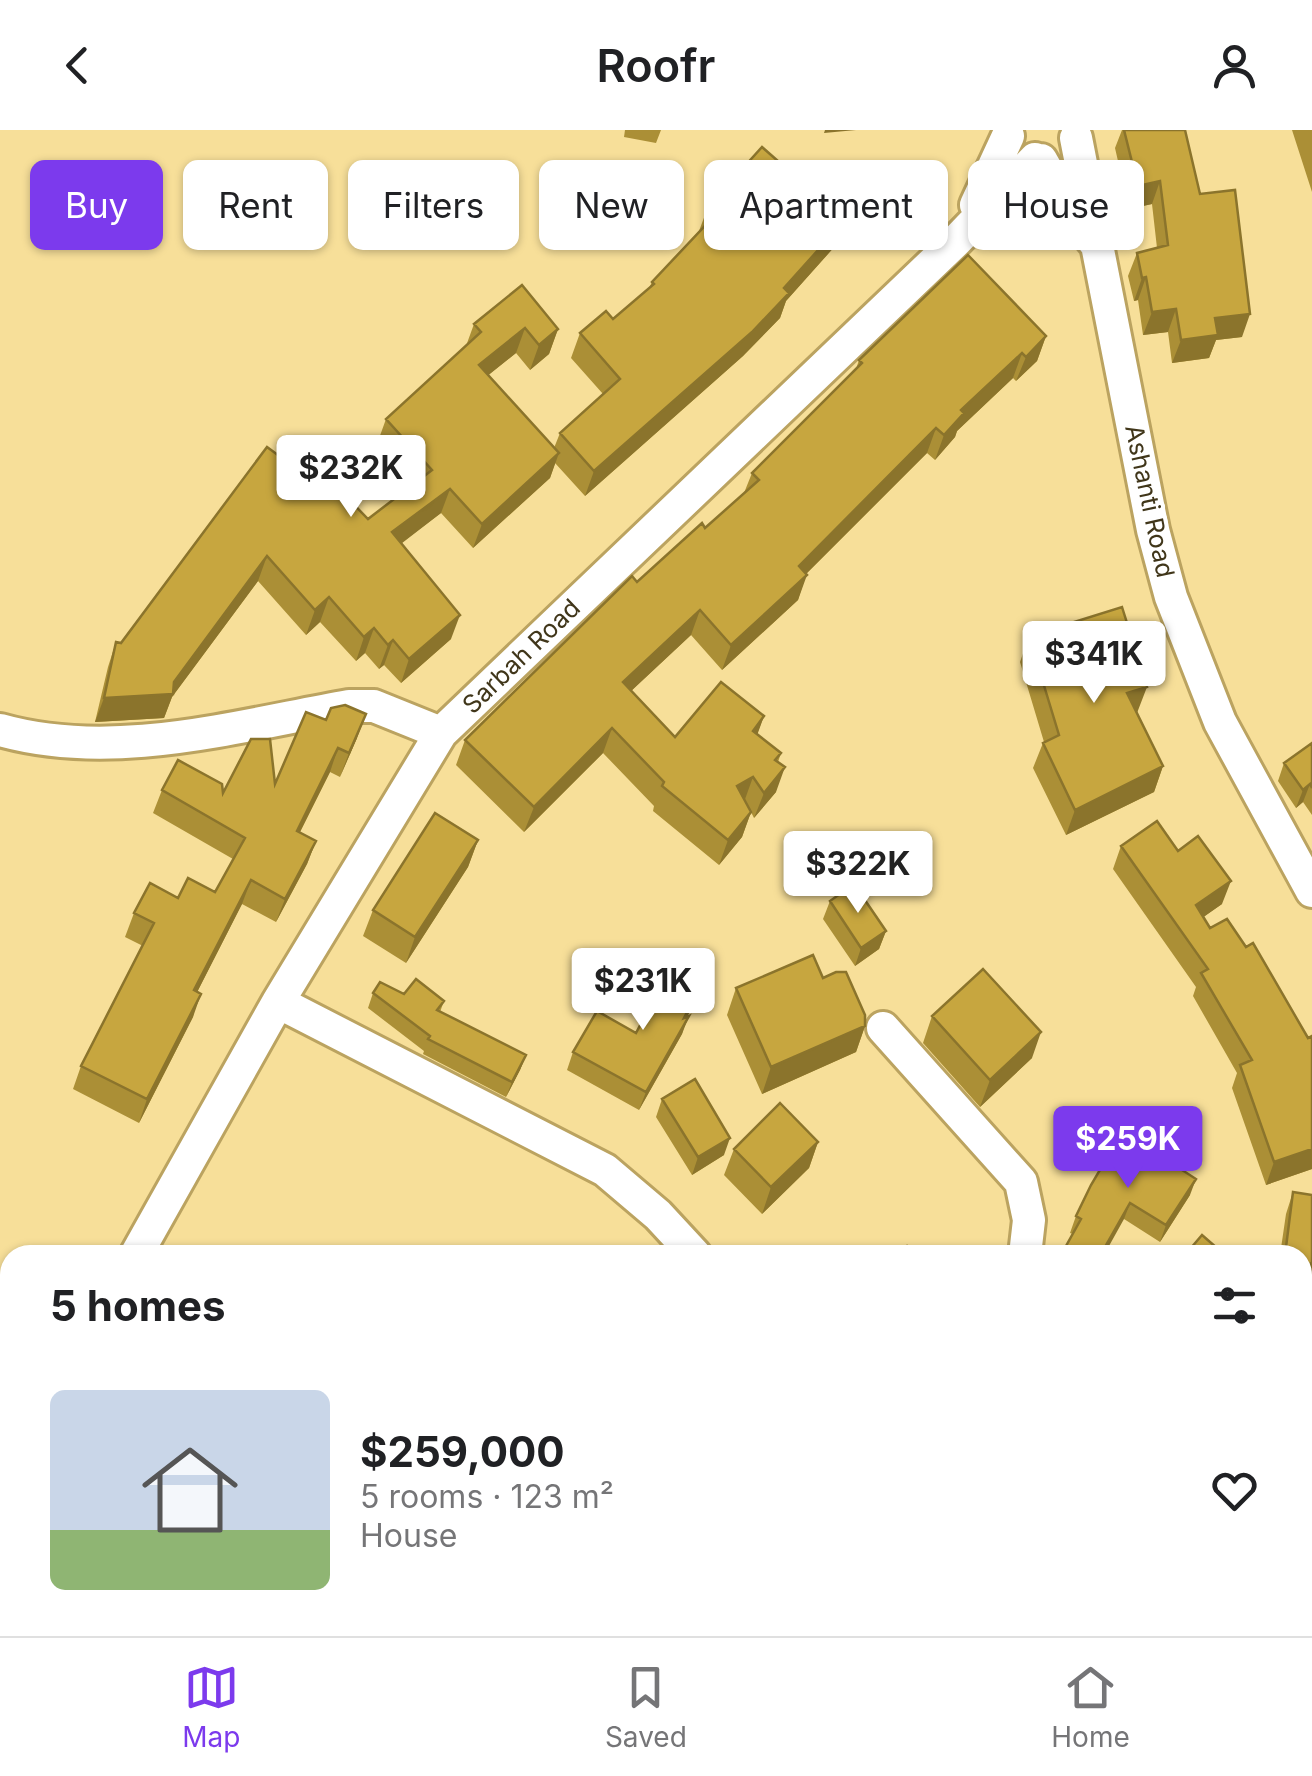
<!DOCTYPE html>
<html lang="en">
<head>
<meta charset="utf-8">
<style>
	body { margin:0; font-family:Inter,sans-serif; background:#f2f2f2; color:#202124; height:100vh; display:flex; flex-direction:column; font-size:38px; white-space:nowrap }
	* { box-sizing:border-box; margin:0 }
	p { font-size:32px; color:#757577 }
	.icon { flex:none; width:55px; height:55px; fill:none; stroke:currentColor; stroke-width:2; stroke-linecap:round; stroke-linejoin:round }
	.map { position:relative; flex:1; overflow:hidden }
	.drawer { position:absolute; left:0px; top:1115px; width:1312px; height:392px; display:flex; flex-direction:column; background:#fff; border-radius:30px 30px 0 0; box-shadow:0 2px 8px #0004 }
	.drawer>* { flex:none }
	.guide { position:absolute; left:30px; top:30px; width:1252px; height:90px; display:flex; gap:20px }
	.price { position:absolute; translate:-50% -85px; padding:0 22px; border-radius:10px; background:#fff; color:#222; font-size:32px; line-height:65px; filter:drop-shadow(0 2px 5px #0008) }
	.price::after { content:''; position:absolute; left:50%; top:60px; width:30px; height:22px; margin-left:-15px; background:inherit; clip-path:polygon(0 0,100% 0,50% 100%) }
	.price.current { background:#7c3aed; color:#fff }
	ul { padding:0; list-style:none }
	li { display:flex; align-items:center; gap:30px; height:250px; padding:0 50px }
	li+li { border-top:2px solid #e0e0e0 }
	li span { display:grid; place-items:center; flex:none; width:280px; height:200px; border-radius:15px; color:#555 }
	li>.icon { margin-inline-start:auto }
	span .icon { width:120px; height:120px; fill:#fffc; stroke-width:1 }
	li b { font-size:42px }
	h2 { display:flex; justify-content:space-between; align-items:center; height:120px; padding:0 50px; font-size:42px }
	.pill { padding:0 35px; border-radius:15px; background:#fff; box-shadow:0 2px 8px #0004; font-size:35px; line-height:90px }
	.pill.current { background:#7c3aed; color:#fff }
	header { display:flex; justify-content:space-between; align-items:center; height:130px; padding:0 50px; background:#fff; font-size:45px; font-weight:600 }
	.dock { display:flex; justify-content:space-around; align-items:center; height:140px; border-top:2px solid #e0e0e0; background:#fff; font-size:28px; color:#757577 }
	.dock a { display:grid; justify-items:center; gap:5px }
	.dock .current { color:#7c3aed }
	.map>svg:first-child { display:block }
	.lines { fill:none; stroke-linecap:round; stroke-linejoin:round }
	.minor-casing { stroke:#bba360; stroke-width:38 }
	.minor { stroke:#fff; stroke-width:32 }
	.wall { fill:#ab8f36 }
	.shaded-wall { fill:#8b742c }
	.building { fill:#c7a63f; stroke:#8b742c; stroke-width:2.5 }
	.labels { text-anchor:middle; stroke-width:8; stroke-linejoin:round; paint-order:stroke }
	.street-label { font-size:25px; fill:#40361a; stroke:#fff }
</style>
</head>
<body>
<header><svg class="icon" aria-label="back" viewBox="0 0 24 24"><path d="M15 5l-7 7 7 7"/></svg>Roofr<svg class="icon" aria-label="person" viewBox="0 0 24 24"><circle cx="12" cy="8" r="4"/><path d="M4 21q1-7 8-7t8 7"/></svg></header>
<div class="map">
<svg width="1312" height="1506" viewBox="0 0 1312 1506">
	<rect width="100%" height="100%" fill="#f7df99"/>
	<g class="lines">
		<g class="minor-casing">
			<path id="minor" d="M1076,8L1153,400L1171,467L1220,592L1312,761
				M1041,30L1074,88L1096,114
				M976,75L1008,6
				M0,600C113,632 236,596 349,576H374L441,603
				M278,872L605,1040L658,1085L695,1125
				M883,898L1021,1052L1029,1090L1025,1125
				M136,1125L278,872L441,603L957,110L1035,29
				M0,1247L10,1255
				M0,1409L10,1388
				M1044,1498L1048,1506"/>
		</g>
		<use href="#minor" class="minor"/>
	</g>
	<path class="wall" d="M625,0H661L656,13L624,7Z
		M1122,0H1124L1200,64L1242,207L1216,210L1209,228L1172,233L1168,202L1143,205L1138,170L1134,171L1128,146L1137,123L1157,118L1152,74L1129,79L1115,18Z
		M1292,0H1312V62Z
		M708,77L845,90L836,115L786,171L780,188L743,226L585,366L555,333L550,348L473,418L441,383L401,413L451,509L401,553L384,535L379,539L365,523L356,531L320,492L306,505L258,451L172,567L164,588L95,592L108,537L116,512L121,513L320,356L368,389L414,354L377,314L386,289L466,216L474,194L558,199L549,224L530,240L516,223L488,245L554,318L560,303L603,264L571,228L580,203L613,189L649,158L652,152L699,101Z
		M1046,206L1037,231L1016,251L1013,248L957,301L955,307L935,330L927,323L806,444L798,470L722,540L691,505L631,561L675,607L764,586L757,604L781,623L778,632L776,662L754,688L751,682L742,707L719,735L653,681L654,676L603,623L524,702L456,635L465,610L637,452L705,398L744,363L752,343L856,239L859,230Z
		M1029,506L1137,583L1163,636L1154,662L1066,705L1033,638L1043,613L1044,612L1020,532Z
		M326,590L357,608L340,647L330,642L300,702L316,711L307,734L276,792L242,774L197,862L193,887L139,993L73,959L81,936L143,816L125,807L134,783L178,768L215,762L233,729L153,683L162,660L223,663L275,654Z
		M1312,613V685L1303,672L1296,678L1278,651L1284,633Z
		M478,710L468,737L406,833L363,806L373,780Z
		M1121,716L1178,721L1222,774L1203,787L1312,1039L1266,1055L1232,958L1237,943L1193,866L1196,857L1113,739Z
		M830,771L886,801L879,819L855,836L823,789Z
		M823,848L865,896L856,922L762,964L727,885L736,858Z
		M373,863L404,864L444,871L440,882L526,925L520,940L506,967L423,924L424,921L368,878Z
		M699,864L687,887L682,904L639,980L567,940L573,922L636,903L649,886Z
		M932,886L1032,928L980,977L923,913Z
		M662,969L724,1025L692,1045L656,987Z
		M1159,1011L1154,1022L1190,1065L1160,1112L1124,1089L1073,1104L1070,1103L1076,1086Z
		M818,1012L809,1038L762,1084L724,1045L734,1019Z
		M1293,1062L1312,1065V1253L1302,1250V1160L1304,1154L1302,1125H1280L1286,1084Z
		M1302,1346L1312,1353V1476L1308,1481L1302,1476Z
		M0,1454L45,1506H0Z
		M1084,1498H1173L1169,1506H1081Z"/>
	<path class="shaded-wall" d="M825,0H856L824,3Z
		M1160,51L1152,74L1129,79L1138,56Z
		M845,90L836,115L786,171L780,188L743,226L585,366L594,341L784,158Z
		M1146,147L1138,170L1134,171L1142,148Z
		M1176,179L1168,202L1143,205L1152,182Z
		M1250,184L1242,207L1216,210L1209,228L1172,233L1181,210L1215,188Z
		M525,198L516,223L470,260L479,235Z
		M558,199L549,224L530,240L539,215Z
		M1046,206L1037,231L1016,251L1026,227Z
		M1022,223L1013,248L957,301L955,307L935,330L944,305L961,280Z
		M936,298L927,323L792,458L807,445L798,470L722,540L731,515L799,436Z
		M559,323L550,348L473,418L482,394Z
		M450,359L441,383L384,427L392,402Z
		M267,426L258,451L172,567L164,588L95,592L104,568L174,552Z
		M329,467L320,492L306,505L315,480Z
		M700,480L691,505L614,577L623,552Z
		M460,485L451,509L401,553L409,529Z
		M374,498L365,523L356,531L364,507Z
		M393,510L384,535L379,539L388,515Z
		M1147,557L1137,583L1127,563Z
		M366,584L357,608L340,647L349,623Z
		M764,586L755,611L753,601Z
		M612,598L603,623L524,702L534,677Z
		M338,618L330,642L289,724L297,701Z
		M1163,636L1154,662L1066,705L1075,680Z
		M785,637L776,662L754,688L764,663Z
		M753,647L744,672L737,656Z
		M1310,654L1303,672L1296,678L1303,660Z
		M751,682L742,707L719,735L728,710Z
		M478,710L468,737L406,833L415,807Z
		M316,711L307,734L276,792L285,769Z
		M251,750L242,774L186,884L194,860Z
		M1231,751L1222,774L1188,798L1196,775Z
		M886,801L879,819L855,836L861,818Z
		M706,846L699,864L677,906L684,888Z
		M201,864L193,887L139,993L147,969Z
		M689,886L682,904L639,980L646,962Z
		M865,896L856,922L762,964L771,937Z
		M1041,902L1032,928L980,977L990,950Z
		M526,925L520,940L506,967L512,952Z
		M730,1008L724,1025L692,1045L698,1027Z
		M818,1012L809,1038L762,1084L771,1057Z
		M1312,1019V1039L1266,1055L1274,1032Z
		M1196,1049L1190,1065L1160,1112L1166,1095Z
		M1130,1073L1124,1089L1104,1125H1100Z
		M1312,1132L1304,1154L1302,1156V1143Z
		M1140,1498H1142L1139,1506H1130Z
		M1165,1498H1173L1169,1506H1158Z"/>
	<path class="building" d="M1124,0H1185L1200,64L1235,60L1250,184L1215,188L1218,205L1181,210L1176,179L1152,182L1146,147L1142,148L1137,123L1168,115L1160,51L1138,56Z
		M762,17L845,90L784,158L789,163L752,202L594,341L560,303L620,249L580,203L606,181L613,189L654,154L652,152L716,84L708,77Z
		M968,125L1046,206L1026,227L1022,223L961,280L964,283L944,305L936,298L799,436L807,445L731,515L700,480L623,552L675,607L721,552L764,586L753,601L781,623L775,630L785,637L764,663L753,647L737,656L751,682L728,710L662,656L664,652L612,598L534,677L465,610L632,446L637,452L702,393L705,398L759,350L752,343L862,233L859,230Z
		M522,155L558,199L539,215L525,198L479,235L559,323L482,394L450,359L392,402L460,485L409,529L393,510L388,515L374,498L364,507L329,467L315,480L267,426L174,552L173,564L104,568L116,512L121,513L267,317L320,356L328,348L368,389L432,340L386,289L481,202L474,194Z
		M1122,477L1147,557L1127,563L1163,636L1075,680L1043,613L1059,605L1029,506Z
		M345,575L366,584L349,623L338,618L297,701L316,711L285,769L251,750L194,860L201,864L147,969L81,936L154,793L134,783L150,753L178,768L188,748L215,762L245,708L162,660L178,630L222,654L223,663L251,609H270L275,654L306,582L326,590L331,578Z
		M1312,613V658L1310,654L1303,660L1284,633Z
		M435,683L478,710L415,807L373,780Z
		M1157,691L1178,721L1198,706L1231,751L1196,775L1210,798L1227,789L1246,817L1253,813L1308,908L1312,906V1019L1274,1032L1240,935L1252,930L1201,843L1208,839L1121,716Z
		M854,754L886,801L861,818L830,771Z
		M813,825L823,848L836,842H846L865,885V896L771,937L736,858Z
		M677,831L706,846L684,888L689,886L646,962L573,922L597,881L636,903L646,884L649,886Z
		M983,839L1041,902L990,950L932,886Z
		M416,849L444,871L437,880L526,925L512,952L428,909L430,906L373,863L380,852L404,864Z
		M695,949L730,1008L698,1027L662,969Z
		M780,973L818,1012L771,1057L734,1019Z
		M1127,994L1159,1011L1153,1021L1196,1049L1166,1095L1130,1073L1101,1124L1104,1125H1061L1081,1089L1076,1086L1091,1055Z
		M1293,1062L1312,1065V1229L1302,1227V1170L1312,1132L1302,1143V1125H1285Z
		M1202,1105L1225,1125H1185Z
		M907,1116L915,1125H897Z
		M1302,1346L1312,1353V1396L1302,1388Z
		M1312,1397V1464L1302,1456V1408Z
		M10,1432V1498H45L41,1506H22L0,1497V1454Z
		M534,1498H621L628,1506H524Z
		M1087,1498H1140L1130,1506H1095Z
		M1145,1498H1165L1158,1506H1154Z
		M1251,1498H1253L1264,1506H1244Z"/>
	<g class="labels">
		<g class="street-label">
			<text transform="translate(1150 371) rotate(78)" y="9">Ashanti Road</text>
			<text transform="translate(521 526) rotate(-44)" y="9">Sarbah Road</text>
		</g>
	</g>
</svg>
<b class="price" style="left:351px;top:390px">$232K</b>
<b class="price" style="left:1094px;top:576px">$341K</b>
<b class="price" style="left:858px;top:786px">$322K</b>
<b class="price" style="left:643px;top:903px">$231K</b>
<b class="price current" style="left:1128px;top:1061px">$259K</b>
<div class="guide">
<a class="pill current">Buy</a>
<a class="pill">Rent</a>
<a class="pill">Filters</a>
<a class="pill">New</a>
<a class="pill">Apartment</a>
<a class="pill">House</a>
</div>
<section class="drawer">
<h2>5 homes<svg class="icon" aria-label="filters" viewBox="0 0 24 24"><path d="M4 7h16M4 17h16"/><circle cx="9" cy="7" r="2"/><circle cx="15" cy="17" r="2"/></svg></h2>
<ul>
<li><span style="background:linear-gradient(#c9d6e8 70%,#8fb573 0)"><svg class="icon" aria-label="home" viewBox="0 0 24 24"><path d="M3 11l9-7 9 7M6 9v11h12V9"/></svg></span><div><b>$259,000</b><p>5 rooms · 123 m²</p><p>House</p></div><svg class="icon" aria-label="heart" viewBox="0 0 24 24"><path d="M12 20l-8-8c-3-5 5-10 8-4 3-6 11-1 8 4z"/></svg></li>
</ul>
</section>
</div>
<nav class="dock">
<a class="current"><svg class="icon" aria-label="map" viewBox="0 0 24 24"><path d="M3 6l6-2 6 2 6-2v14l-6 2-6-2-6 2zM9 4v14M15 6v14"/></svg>Map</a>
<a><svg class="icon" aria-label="saved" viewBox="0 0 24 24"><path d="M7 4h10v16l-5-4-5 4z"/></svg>Saved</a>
<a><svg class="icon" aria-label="home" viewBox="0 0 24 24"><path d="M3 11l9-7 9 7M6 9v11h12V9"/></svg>Home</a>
</nav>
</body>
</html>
